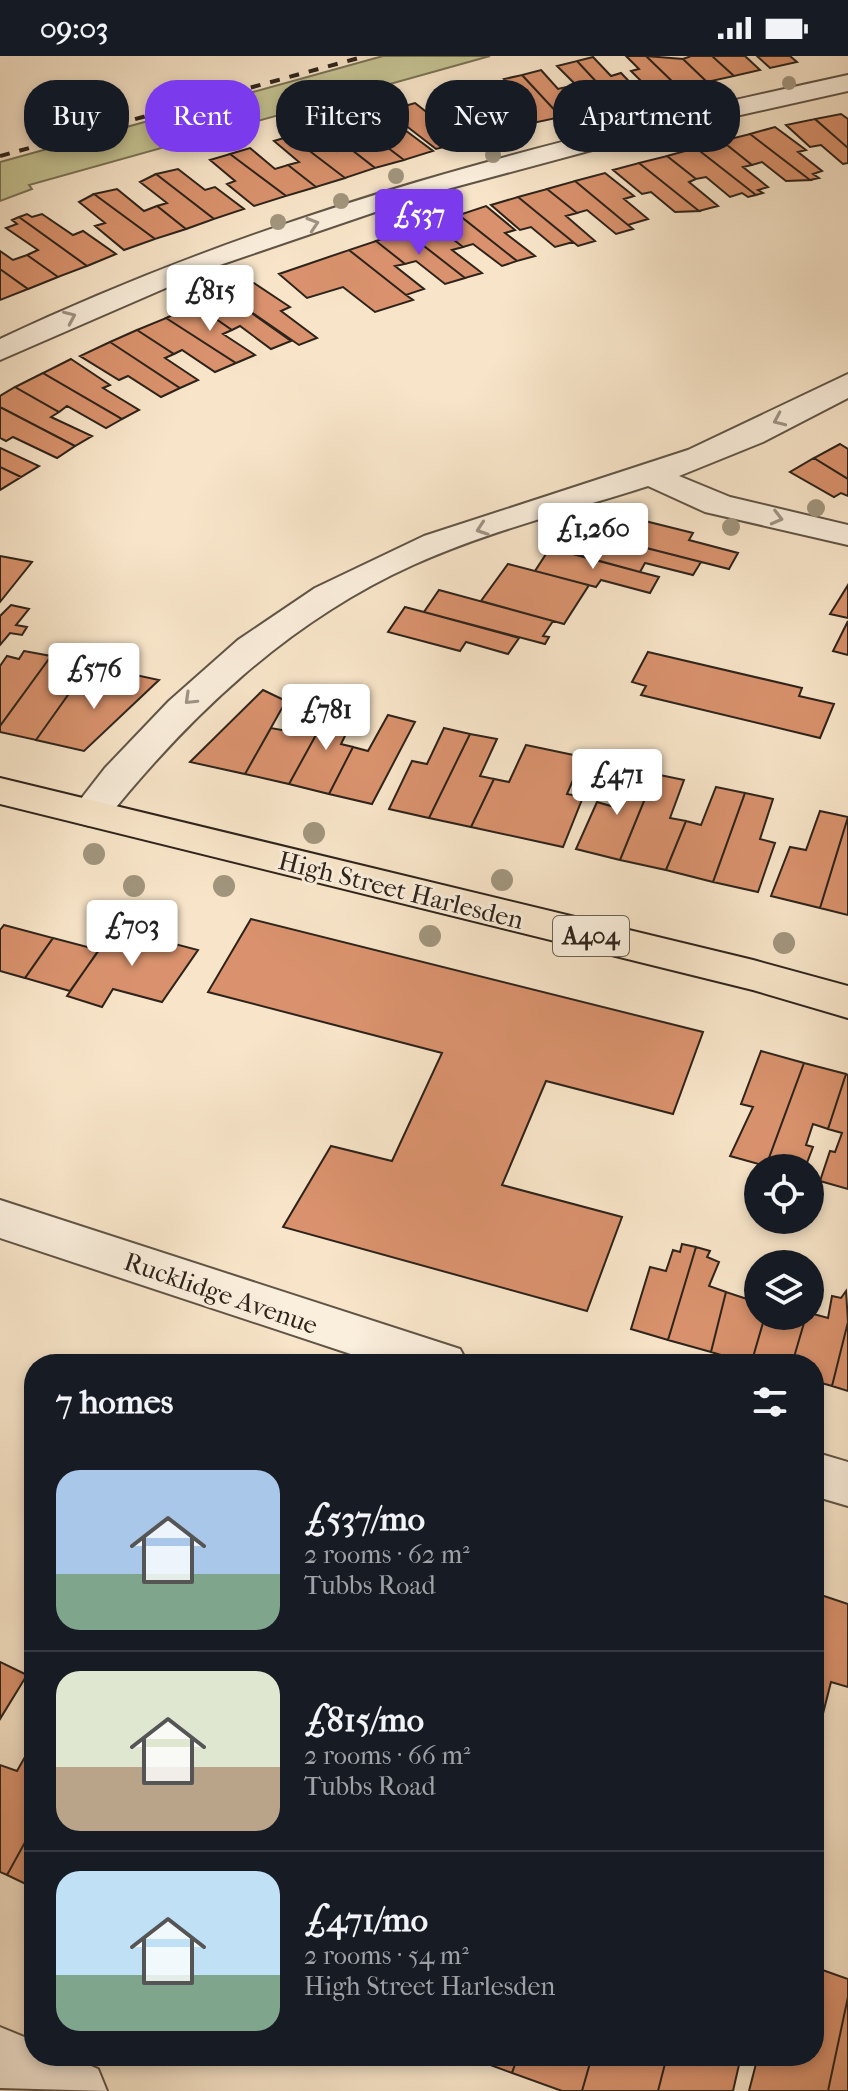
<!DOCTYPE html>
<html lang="en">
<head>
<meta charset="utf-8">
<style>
	body { margin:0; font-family:"IM FELL French Canon",serif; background:#20242c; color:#f1f3f6; height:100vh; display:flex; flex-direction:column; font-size:30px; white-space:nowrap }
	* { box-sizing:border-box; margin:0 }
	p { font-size:26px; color:#9ea1a6 }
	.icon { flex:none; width:44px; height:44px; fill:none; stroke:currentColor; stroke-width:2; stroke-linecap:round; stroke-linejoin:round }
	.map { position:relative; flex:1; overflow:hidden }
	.sheet { position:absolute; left:24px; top:1298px; width:800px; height:712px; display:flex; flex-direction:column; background:#171b24; border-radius:32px; box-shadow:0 4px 12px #0003 }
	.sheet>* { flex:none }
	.top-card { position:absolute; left:24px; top:24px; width:800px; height:72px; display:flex; gap:16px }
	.tools { position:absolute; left:744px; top:1098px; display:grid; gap:16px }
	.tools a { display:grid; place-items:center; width:80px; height:80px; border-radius:50%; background:#171b24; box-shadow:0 4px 12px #0003; font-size:40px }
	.price { position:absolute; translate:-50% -68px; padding:0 18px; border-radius:8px; background:#fff; color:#222; font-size:26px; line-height:52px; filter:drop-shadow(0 2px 4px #0008) }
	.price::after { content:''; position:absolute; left:50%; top:48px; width:24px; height:18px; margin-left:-12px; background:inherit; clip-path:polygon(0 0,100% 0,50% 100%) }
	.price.on { background:#7c3aed; color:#fff }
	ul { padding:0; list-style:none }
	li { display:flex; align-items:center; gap:24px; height:200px; padding:0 32px }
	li+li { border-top:2px solid #363941 }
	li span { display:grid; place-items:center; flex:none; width:224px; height:160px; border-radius:24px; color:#555 }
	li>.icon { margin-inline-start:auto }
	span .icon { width:96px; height:96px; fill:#fffc; stroke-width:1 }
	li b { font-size:34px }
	h2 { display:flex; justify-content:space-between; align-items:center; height:96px; padding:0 32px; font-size:34px }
	.chip { padding:0 28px; border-radius:32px; background:#171b24; box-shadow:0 4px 12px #0003; font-size:28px; line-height:72px }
	.chip.on { background:#7c3aed; color:#fff }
	.status { display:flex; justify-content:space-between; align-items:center; height:56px; padding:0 40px; background:#171b24; direction:ltr }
	.status svg { height:22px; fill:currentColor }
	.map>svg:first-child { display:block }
	.green { fill:#c4c292; stroke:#787256; stroke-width:2 }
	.building { fill:#d9926d; stroke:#2d231b; stroke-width:2 }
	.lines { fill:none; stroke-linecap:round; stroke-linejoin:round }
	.minor-casing { stroke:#605446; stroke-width:4 }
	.primary-casing { stroke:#2d231b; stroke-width:4 }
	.minor { fill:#faeedc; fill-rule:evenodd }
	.primary { fill:#f8e5c9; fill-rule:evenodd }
	.rail { stroke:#2d231b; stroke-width:4; stroke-dasharray:10 10; stroke-linecap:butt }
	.tree { fill:#a1957d }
	.oneway { stroke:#9e9385 }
	.labels { text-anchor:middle; stroke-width:6; stroke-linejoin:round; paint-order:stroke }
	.shield { fill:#faeedc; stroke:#6a6055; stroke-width:2 }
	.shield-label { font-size:24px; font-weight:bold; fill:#2d231b }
	.street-label { font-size:26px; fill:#2d231b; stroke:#faeedc }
</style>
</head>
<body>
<div class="status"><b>09:03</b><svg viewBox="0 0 49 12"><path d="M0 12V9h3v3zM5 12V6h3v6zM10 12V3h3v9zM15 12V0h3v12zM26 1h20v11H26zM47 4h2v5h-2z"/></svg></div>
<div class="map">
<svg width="848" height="2035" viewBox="0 0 848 2035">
	<rect width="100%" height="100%" fill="#f8e5c9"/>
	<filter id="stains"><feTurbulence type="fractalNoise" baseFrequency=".0025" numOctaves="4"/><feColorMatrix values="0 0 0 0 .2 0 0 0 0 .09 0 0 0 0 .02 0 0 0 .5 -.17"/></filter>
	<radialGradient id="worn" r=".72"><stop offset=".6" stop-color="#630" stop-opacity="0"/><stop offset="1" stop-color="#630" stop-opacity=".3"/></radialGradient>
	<path class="green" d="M383,0H490L29,129L32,133L0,145V106Z"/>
	<path class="building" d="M626,0H646L679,32L653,37L631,15L639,13Z
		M646,0L683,3L707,26L679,32Z
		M691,0H712L734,20L707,26L683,3Z
		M712,0H745L760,14L734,20Z
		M757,0H790L797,6L770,12Z
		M593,1L611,20L621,17L643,40L616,47L577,5Z
		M577,5L616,47L588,54L566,31L576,29L557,10Z
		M541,14L558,33L566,31L588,54L561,61L522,19Z
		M522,19L561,61L533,67L512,44L523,41L504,23Z
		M476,31L491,49L502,47L523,70L495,78L457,35Z
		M457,35L495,78L468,85L446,62L457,59L439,40Z
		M415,47L438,65L446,62L468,85L436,93L387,55Z
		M368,57L394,77L405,74L433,95L404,104L350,63Z
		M841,58L848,63V92L815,63Z
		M350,63L404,104L375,112L348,91L358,88L332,68Z
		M815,63L848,92V107L843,108L821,89L810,91L786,69Z
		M775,71L806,94L798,96L822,115L813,118L819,122L810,124L750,78Z
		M310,74L337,95L348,91L375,112L345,122L290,80Z
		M750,78L810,124L786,125L762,106L752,109L722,85Z
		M290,80L345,122L316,131L288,109L299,106L274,85Z
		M722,85L752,109L743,111L768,131L758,134L763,137L756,139L696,92Z
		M250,92L275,113L288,109L316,131L286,140L230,98Z
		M696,92L756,139L748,141L742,137L730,141L706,121L696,123L667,100Z
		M230,98L286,140L254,150L227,128L235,125L210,104Z
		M667,100L696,123L689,126L718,150L699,155L639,107Z
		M639,107L699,155L675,156L651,136L642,138L613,114Z
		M178,113L205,134L215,131L244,153L214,163L156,118Z
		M605,117L634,140L624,143L648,163L628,169L575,125Z
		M156,118L214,163L186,173L157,150L167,147L140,126Z
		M575,125L628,169L633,173L616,178L587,154L577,157L547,133Z
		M117,133L144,155L157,150L186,173L155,183L94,138Z
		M547,133L577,157L566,160L595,185L578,190L518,141Z
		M94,138L155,183L124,194L95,170L105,167L79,146Z
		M518,141L573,186L555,191L531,171L520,174L491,149Z
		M486,150L515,174L505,177L535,200L517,205L459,159Z
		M27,158L32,161L42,158L73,179L83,175L116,198L87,210L19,161Z
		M459,159L517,205L502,210L473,188L463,191L432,167Z
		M19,161L87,210L58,221L27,199L38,194L6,172L17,168L12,164Z
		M432,167L463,191L452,194L482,217L465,222L406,176Z
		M406,176L465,222L445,228L416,205L405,208L376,185Z
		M376,185L405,208L395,210L424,233L406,239L349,194Z
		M349,194L406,239L413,244L375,256L343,231L307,242L279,218Z
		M0,195L13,204L27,199L58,221L28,233L0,213Z
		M0,213L28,233L0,244Z
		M254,227L290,251L281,255L317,282L299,289L225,238Z
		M225,238L291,285L271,293L240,270L232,274L196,249Z
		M196,249L232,274L223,278L255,299L236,307L166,262Z
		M166,262L236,307L215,316L182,294L174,298L137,274Z
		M137,274L174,298L165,302L198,324L180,332L110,286Z
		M110,286L180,332L161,341L128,320L119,324L80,300Z
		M71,303L110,329L103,332L139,354L122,363L43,317Z
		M43,317L122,363L106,372L67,350L59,356L15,331Z
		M15,331L59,356L51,361L92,380L75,390L0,351V340Z
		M0,351L75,390L57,402L13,381L6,385L0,382Z
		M840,388L848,393V423L814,402Z
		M0,392L39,410L21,421L0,411Z
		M814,402L848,423V440L841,437L834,441L790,416Z
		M0,411L21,421L0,434Z
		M633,462L693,477L689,484L738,497L729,513L619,485Z
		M591,478L619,485L701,506L693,519L645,507L640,516L578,499Z
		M550,492L640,516L659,521L650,537L601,524L596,531L535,515Z
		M0,500L32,506L0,546Z
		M508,508L589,529L564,568L481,545Z
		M848,529V562L830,558Z
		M439,534L553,565L543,580L549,581L545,588L424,556Z
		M11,549L29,553L16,569L27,571L22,579L10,577L0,589V560Z
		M405,551L424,556L519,582L508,598L466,586L460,595L388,576Z
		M848,565V599L833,595Z
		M24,595L51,600L0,670V610L7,600L19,603Z
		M648,596L802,632L799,640L834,648L820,682L641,639L646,630L632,626Z
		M51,600L78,606L63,626L75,629L36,684L0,676V670Z
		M117,615L159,624L84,695L36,684L75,629L103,635Z
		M263,634L286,645L245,718L190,706Z
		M305,641L333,648L289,728L245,718L271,672L287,675Z
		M333,648L358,653L341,688L353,691L329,738L289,728Z
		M388,659L415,666L372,748L329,738L353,691L368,695Z
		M444,672L470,678L429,762L389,753L412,705L427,708Z
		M470,678L497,683L480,720L494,723L471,771L429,762Z
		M526,689L583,701L567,738L583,741L563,791L471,771L494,723L509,726Z
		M627,712L655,718L620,804L576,793L597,746L611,750Z
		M655,718L684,724L670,762L686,765L666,814L620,804Z
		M716,731L745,737L713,826L666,814L686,765L701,769Z
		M745,737L773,743L760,783L775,787L758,836L713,826Z
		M820,755L848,761L820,852L771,840L790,791L806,794Z
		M848,761V859L820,852Z
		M251,863L703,976L673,1058L546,1025L502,1129L622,1161L587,1255L283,1171L331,1090L392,1105L442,997L208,936Z
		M4,869L53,882L25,922L0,915V874Z
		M114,872L198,894L162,946L113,933L102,951L67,940Z
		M53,882L99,894L70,935L25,922Z
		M761,995L804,1007L766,1110L730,1100L753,1051L741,1048Z
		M804,1007L846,1018L828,1073L813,1068L806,1089L813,1091L805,1112L766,1110Z
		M846,1018L848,1019V1133L820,1125L830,1095L835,1096L842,1077L828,1073Z
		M682,1188L696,1191L668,1284L631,1273L650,1211L666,1215L673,1194L680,1196Z
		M696,1191L710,1195L707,1201L719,1206L709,1230L726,1236L711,1296L668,1284Z
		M757,1219L758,1260H765L751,1308L711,1296L726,1236L747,1243Z
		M846,1235L848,1266L832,1330L814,1325V1308H792L806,1260L810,1257L828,1262L832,1240L841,1242Z
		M765,1260H806L792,1308H751Z
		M848,1266V1335L832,1330Z
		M818,1538L848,1548V1631L831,1626L814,1693V1554Z
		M0,1606L27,1619L0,1663Z
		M34,1685V1770L7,1819L0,1816V1709L17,1715Z
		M34,1770V1832L7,1819Z
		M814,1911L848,1923V1941L828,2035H749L758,2000L782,2005L783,2000H814Z
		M848,1941V2035H828Z
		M466,2000H518L512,2017Z
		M518,2000H592L582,2035H562L512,2017Z
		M592,2000H667L658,2035H582Z
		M667,2000H741L733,2035H658Z"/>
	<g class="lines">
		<g class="minor-casing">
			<path id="minor" d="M848,19V35L633,83L425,139L214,211L0,304V283C275,153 552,83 848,19Z
				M848,318V342L763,386L679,420L730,441L848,469V489L705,456L648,430C570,455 488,475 413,509C287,566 189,660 104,766L90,770L76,766L70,757L105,712L169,645L238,584L315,532L424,480L688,394Z
				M0,1144L460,1293L468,1308H381L0,1182Z
				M814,1396L848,1406V1450L814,1440Z
				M0,1971L34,1985V2000H68L98,2013L107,2035L0,2032Z"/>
		</g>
		<g class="primary-casing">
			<path id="primary" d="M0,722L753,904L848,930V962L753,934L0,748Z"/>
		</g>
		<use href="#minor" class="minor"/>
		<use href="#primary" class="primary"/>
		<path class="rail" d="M0,100L366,0"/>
	</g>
	<g class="tree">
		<circle cx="789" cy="27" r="7"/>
		<circle cx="493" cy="99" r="8"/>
		<circle cx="396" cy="120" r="8"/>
		<circle cx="341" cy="145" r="8"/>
		<circle cx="278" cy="166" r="8"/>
		<circle cx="185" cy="230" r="8"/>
		<circle cx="816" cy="452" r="9"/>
		<circle cx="731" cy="471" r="9"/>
		<circle cx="314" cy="777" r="11"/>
		<circle cx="94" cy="798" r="11"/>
		<circle cx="502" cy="824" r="11"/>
		<circle cx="134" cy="830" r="11"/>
		<circle cx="224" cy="830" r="11"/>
		<circle cx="430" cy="880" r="11"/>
		<circle cx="784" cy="887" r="11"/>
	</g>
	<defs><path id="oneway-chevron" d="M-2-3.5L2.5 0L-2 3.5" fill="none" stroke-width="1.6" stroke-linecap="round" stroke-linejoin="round" transform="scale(2)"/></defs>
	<g class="oneway">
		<use href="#oneway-chevron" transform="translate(313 168) rotate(-18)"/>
		<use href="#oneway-chevron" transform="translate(70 261) rotate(-24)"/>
		<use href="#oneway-chevron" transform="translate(779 364) rotate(156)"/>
		<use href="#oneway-chevron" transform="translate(777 462) rotate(14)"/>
		<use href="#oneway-chevron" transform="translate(482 473) rotate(161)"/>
		<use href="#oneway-chevron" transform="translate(190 643) rotate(136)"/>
	</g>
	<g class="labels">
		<rect class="shield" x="553" y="860" width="76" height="40" rx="6"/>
		<g class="shield-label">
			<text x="591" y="888">A404</text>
		</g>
		<g class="street-label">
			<text transform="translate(401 834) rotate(14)" y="9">High Street Harlesden</text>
			<text transform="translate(221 1237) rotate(19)" y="9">Rucklidge Avenue</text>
		</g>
	</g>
	<rect width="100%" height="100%" filter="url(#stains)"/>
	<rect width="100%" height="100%" fill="url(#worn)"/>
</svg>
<div class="tools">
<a><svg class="icon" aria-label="locate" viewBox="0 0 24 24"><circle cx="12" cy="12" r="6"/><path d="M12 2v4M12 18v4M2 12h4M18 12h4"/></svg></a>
<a><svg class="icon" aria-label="layers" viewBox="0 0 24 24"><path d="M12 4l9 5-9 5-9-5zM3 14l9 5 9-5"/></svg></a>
</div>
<b class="price on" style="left:419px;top:201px">£537</b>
<b class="price" style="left:210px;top:277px">£815</b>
<b class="price" style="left:593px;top:515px">£1,260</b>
<b class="price" style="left:94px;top:655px">£576</b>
<b class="price" style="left:326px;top:696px">£781</b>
<b class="price" style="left:617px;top:761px">£471</b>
<b class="price" style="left:132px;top:912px">£703</b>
<div class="top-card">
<a class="chip">Buy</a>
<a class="chip on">Rent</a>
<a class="chip">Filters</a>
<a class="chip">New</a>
<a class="chip">Apartment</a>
</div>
<section class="sheet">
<h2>7 homes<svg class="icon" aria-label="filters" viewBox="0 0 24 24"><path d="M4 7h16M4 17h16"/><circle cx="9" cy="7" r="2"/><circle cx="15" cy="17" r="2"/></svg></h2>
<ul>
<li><span style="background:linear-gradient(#a9c7e8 65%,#7fa58c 0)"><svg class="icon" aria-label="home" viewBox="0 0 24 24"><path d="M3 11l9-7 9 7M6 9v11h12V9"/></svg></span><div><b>£537/mo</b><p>2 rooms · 62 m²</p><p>Tubbs Road</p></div></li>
<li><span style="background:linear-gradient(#dfe7d0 60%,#b9a48a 0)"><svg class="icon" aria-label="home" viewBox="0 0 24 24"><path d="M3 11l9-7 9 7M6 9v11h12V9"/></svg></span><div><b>£815/mo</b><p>2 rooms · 66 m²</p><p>Tubbs Road</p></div></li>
<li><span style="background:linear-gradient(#bfe0f5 65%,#7fa58c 0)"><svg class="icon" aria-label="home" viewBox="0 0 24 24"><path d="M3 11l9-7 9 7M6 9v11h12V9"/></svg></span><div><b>£471/mo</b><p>2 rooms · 54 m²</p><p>High Street Harlesden</p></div></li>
</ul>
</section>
</div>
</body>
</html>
